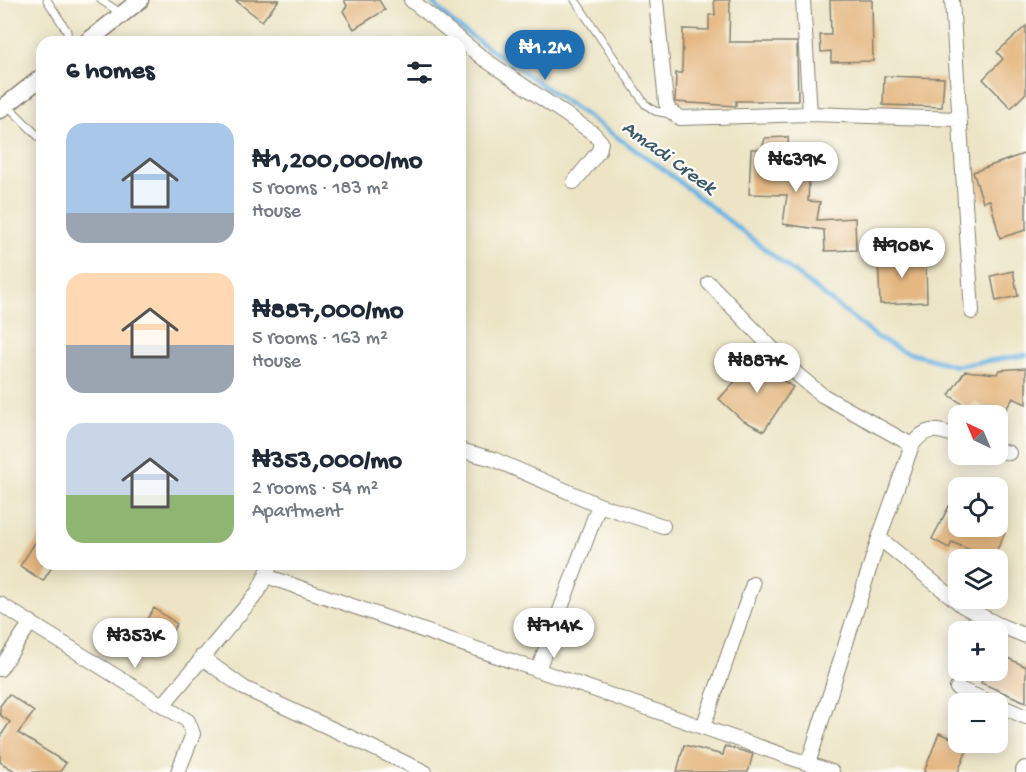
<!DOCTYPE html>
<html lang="en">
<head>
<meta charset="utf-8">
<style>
	body { margin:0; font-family:"Gochi Hand",sans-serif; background:#f6f6f7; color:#1f2937; height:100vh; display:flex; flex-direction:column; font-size:22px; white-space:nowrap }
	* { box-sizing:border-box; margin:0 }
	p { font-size:20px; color:#747a83 }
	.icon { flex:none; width:33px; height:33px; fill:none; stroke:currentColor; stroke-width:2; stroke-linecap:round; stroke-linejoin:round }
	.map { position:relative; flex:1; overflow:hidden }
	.drawer { position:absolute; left:36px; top:36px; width:430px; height:534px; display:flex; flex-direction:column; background:#fff; border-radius:18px; box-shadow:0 3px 15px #0003 }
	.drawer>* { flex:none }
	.needle { width:39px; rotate:316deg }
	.tools { position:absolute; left:948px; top:405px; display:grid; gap:12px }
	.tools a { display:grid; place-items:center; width:60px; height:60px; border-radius:12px; background:#fff; box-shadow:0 3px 15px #0003; font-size:30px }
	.price { position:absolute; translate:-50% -51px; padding:0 14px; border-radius:21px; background:#fff; color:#222; font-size:20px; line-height:39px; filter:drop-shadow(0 2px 3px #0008) }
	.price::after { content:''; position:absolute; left:50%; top:36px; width:18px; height:14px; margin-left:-9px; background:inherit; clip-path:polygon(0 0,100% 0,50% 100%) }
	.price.on { background:#1f6fb2; color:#fff }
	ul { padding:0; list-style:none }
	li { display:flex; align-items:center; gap:18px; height:150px; padding:0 30px }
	li span { display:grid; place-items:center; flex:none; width:168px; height:120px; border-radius:18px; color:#555 }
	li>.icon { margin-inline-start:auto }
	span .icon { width:72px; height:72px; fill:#fffc; stroke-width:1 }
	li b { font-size:26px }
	h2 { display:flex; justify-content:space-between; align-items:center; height:72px; padding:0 30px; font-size:26px }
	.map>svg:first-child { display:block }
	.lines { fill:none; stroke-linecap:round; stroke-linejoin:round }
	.stream { stroke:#6bb3e2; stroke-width:4.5 }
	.building { fill:#e5b882 }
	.service-casing { stroke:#848070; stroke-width:9 }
	.minor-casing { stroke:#848070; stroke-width:16 }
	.tertiary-casing { stroke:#848070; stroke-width:19 }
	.secondary-casing { stroke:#848070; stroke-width:22 }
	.service { stroke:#fff; stroke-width:7 }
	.minor { stroke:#fff; stroke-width:14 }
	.tertiary { stroke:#fff; stroke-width:16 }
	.secondary { stroke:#fff; stroke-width:20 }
	.labels { text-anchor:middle; stroke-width:4.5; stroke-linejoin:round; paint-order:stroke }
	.water-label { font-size:21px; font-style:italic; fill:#3c586b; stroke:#fdfcf7 }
</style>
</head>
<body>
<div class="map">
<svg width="1026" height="772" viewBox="0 0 1026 772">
	<rect width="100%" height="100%" fill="#fdfcf7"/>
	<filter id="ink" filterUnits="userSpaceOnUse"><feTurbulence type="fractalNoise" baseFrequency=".0167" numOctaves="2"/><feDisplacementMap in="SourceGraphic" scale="12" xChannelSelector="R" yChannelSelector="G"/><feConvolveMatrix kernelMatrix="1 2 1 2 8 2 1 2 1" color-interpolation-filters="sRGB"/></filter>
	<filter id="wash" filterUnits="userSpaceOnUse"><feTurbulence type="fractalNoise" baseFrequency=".008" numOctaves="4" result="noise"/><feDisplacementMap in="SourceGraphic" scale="24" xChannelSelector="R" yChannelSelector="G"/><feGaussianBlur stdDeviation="1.35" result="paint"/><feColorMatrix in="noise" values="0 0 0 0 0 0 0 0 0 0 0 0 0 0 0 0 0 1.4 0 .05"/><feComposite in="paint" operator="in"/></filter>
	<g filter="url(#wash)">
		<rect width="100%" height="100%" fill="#ece4c5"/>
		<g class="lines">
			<path class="stream" d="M430,0L454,24L663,169L877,337L902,351L956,366L1026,355"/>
		</g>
		<g id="blocks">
			<path class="building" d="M235,0H279L262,21Z
				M344,0H379L385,10L354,29L343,11L347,6Z
				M714,0H730L729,42H797L798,101H736V106L675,102L676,73H682L683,29L709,30V15H715Z
				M830,0H872L873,61L831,62V51L821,52L820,35H831Z
				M1026,26V93L1011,108L983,79L1003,59L997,52Z
				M884,76L944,78L942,107L883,105Z
				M788,137L789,155L810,161L808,201L820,202L817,220L855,218L856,250L825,251L824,230L783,224L787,195L749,194L751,149H762L765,138Z
				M1026,153V230L1000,238L990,200L983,202L973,172Z
				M909,252L910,263L926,262L927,302L880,304L878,254Z
				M1013,271L1018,296L996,301L991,276Z
				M760,354L784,375L780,379L793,387L764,431L742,420L719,399Z
				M1026,368V404L1013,398L1001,417L975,402L970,409L949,395L965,371L997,374L999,370Z
				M949,506L958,511V526H992L1005,533L992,560L952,542L949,548L932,539Z
				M42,532V564H54L43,581L20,566Z
				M154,608L177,624L162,646L139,631Z
				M998,653L1026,667V702L981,683L988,670H998Z
				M9,694L34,712L18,733L66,763L60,772H16L0,762V737L10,722L0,715V706Z
				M939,733L969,745L958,772H924Z
				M684,745L723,755L725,746L753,754L748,772H677Z"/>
		</g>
	</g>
	<g filter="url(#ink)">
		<use href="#blocks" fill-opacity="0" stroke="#848070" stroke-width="1.5"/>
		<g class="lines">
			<g class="service-casing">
				<path id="service" d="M47,0L67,31L68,42
					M101,0L122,14
					M575,0L645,104L655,111L670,114
					M7,105L42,140"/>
			</g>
			<g class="minor-casing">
				<path id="minor" d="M411,0L484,59L593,133L601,142L599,151L574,182
					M656,0L666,103L669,110L680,118L810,114L959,119
					M803,0L810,114
					M952,0L972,312
					M709,283L799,376L822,395L912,445
					M460,450L493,459L599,505L663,526
					M998,450L1009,453
					M879,538L963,606L999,625L1026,636
					M266,576L832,772
					M0,604L188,721L193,734L178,772
					M201,657L244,688L425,772
					M0,669L31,622
					M538,670L599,505
					M957,688L994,704
					M163,705L258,592L271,564
					M998,705L1026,717
					M703,727L753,584
					M808,764L879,538L912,445C927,425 936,430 958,436"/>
			</g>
			<g class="tertiary-casing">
				<path id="tertiary" d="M87,42L140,0
					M0,110L42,77"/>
			</g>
			<g class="secondary-casing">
				<path id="secondary" d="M1026,772V771"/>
			</g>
			<use href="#service" class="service"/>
			<use href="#minor" class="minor"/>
			<use href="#tertiary" class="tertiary"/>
			<use href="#secondary" class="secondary"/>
		</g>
	</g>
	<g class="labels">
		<g class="water-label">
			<text transform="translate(670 156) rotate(36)" y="7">Amadi Creek</text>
		</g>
	</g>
</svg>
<div class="tools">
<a><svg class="needle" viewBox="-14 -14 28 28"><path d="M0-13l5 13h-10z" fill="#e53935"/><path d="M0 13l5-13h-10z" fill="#747a83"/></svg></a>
<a><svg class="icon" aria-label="locate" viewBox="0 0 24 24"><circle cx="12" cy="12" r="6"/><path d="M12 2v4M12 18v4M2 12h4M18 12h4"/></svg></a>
<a><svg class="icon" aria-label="layers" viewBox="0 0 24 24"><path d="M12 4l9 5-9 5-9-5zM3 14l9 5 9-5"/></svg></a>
<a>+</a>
<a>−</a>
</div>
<b class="price on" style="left:545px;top:81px">₦1.2M</b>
<b class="price" style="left:796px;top:193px">₦639K</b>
<b class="price" style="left:902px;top:279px">₦908K</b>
<b class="price" style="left:757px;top:394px">₦887K</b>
<b class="price" style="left:554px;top:659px">₦714K</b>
<b class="price" style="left:135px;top:669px">₦353K</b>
<section class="drawer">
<h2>6 homes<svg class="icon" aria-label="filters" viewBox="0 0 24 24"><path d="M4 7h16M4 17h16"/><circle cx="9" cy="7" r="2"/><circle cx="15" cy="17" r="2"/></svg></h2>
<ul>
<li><span style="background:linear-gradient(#a9c7e8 75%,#9aa5b1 0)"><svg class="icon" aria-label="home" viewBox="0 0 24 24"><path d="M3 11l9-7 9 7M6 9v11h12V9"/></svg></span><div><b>₦1,200,000/mo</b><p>5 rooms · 183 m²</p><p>House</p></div></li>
<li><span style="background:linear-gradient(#ffd9b3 60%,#9aa5b1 0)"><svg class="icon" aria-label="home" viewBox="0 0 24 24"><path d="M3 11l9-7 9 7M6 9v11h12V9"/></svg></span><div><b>₦887,000/mo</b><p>5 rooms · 163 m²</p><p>House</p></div></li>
<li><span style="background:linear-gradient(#c9d6e8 60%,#8fb573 0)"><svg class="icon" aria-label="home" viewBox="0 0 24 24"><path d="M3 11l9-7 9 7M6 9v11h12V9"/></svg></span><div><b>₦353,000/mo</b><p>2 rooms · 54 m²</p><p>Apartment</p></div></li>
</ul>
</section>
</div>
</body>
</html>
